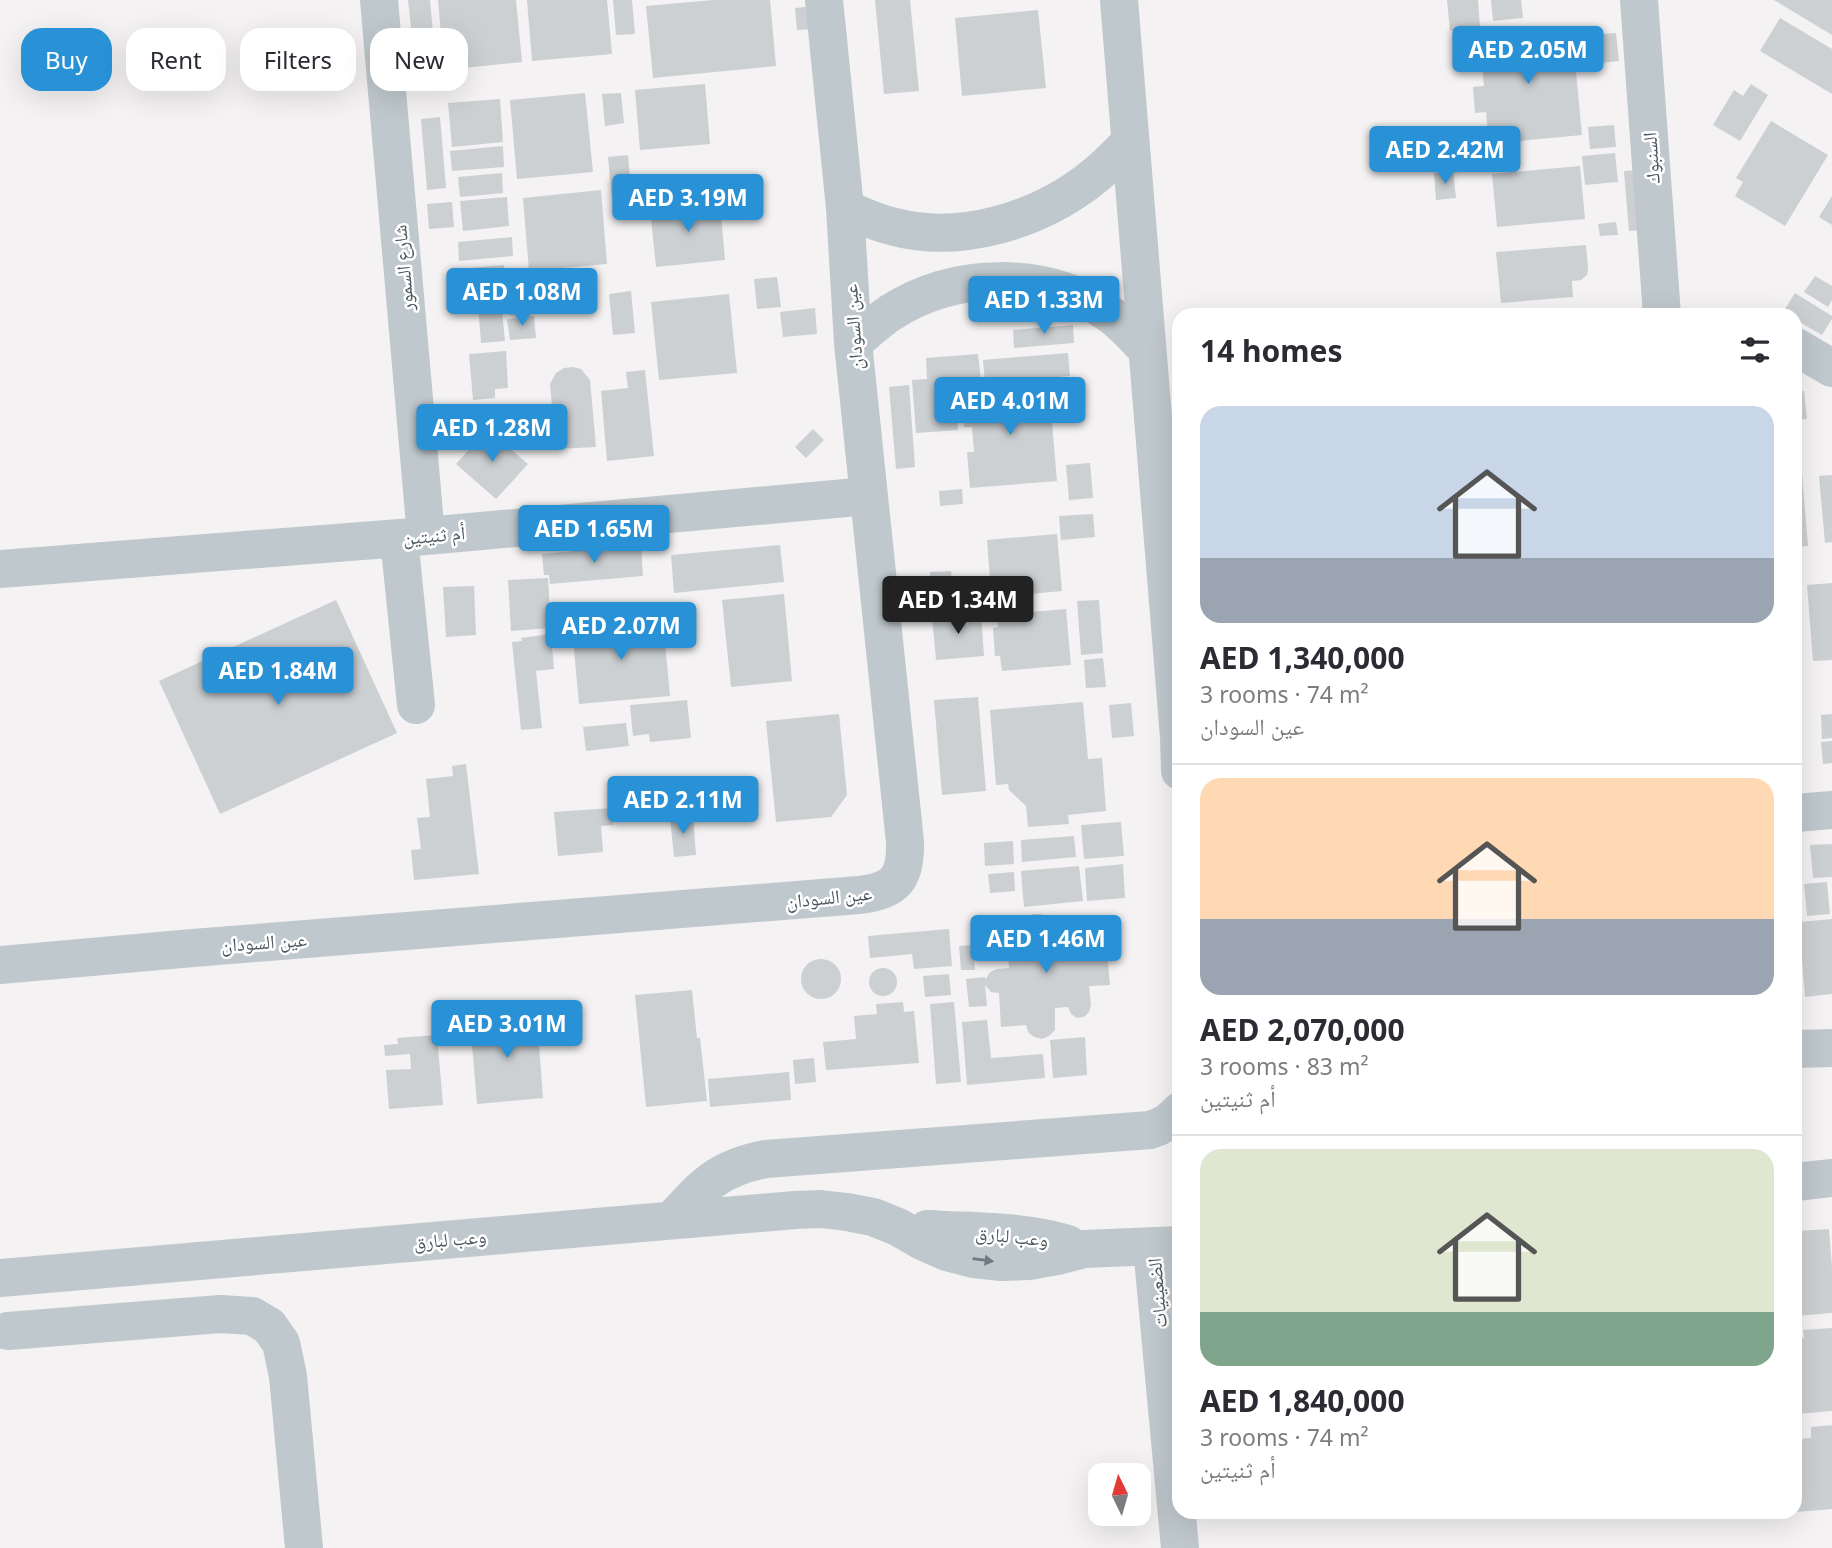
<!DOCTYPE html>
<html lang="en">
<head>
<meta charset="utf-8">
<style>
	body { margin:0; font-family:"Noto Sans","Noto Naskh Arabic",sans-serif; background:#f7f7f7; color:#2b2b33; height:100vh; display:flex; flex-direction:column; font-size:26px; white-space:nowrap }
	* { box-sizing:border-box; margin:0 }
	p { font-size:23px; color:#7c7c81 }
	.icon { flex:none; width:38px; height:38px; fill:none; stroke:currentColor; stroke-width:2; stroke-linecap:round; stroke-linejoin:round }
	.map { position:relative; flex:1; overflow:hidden }
	.sheet { position:absolute; left:1172px; top:308px; width:630px; height:1211px; display:flex; flex-direction:column; background:#fff; border-radius:21px; box-shadow:0 7px 28px #0002 }
	.sheet>* { flex:none }
	.top-card { position:absolute; left:21px; top:28px; width:665px; height:63px; display:flex; gap:14px }
	.needle { width:46px; rotate:355deg }
	.controls { position:absolute; left:1088px; top:1463px; display:grid; gap:14px }
	.controls a { display:grid; place-items:center; width:63px; height:63px; border-radius:14px; background:#fff; box-shadow:0 7px 28px #0002; font-size:35px }
	.price { position:absolute; translate:-50% -60px; padding:0 16px; border-radius:7px; background:#2991d6; color:#fff; font-size:23px; line-height:46px; filter:drop-shadow(0 2px 4px #0008) }
	.price::after { content:''; position:absolute; left:50%; top:42px; width:21px; height:16px; margin-left:-10px; background:inherit; clip-path:polygon(0 0,100% 0,50% 100%) }
	.price.selected { background:#222; color:#fff }
	ul { padding:0; list-style:none }
	li { display:grid; align-content:center; gap:14px; height:371px; padding:0 28px }
	li+li { border-top:2px solid #e1e1e2 }
	li span { display:grid; place-items:center; height:217px; border-radius:21px; color:#555 }
	li>.icon { margin-inline-start:auto }
	span .icon { width:126px; height:126px; fill:#fffc; stroke-width:1 }
	li b { font-size:30px }
	h2 { display:flex; justify-content:space-between; align-items:center; height:84px; padding:0 28px; font-size:30px }
	.chip { padding:0 24px; border-radius:21px; background:#fff; box-shadow:0 7px 28px #0002; font-size:24px; line-height:63px }
	.chip.selected { background:#2991d6; color:#fff }
	.map>svg:first-child { display:block }
	.building { fill:#ccd0d3 }
	.lines { fill:none; stroke-linecap:round; stroke-linejoin:round }
	.minor { stroke:#bfc8cd; stroke-width:38 }
	.oneway { fill:#6e7a7f }
	.labels { text-anchor:middle; stroke-width:5; stroke-linejoin:round; paint-order:stroke }
	.street-label { font-size:19px; fill:#4b585e; stroke:#fff }
</style>
</head>
<body>
<div class="map">
<svg width="1832" height="1548" viewBox="0 0 1832 1548">
	<rect width="100%" height="100%" fill="#f4f2f2"/>
	<path class="building" d="M408,0H430L434,44L413,46Z
		M438,0H516L522,62L444,70Z
		M527,0H607L612,54L532,61Z
		M613,0H632L635,34L616,35Z
		M713,0H770L776,66L653,78L646,6Z
		M875,0H910L919,91L884,94Z
		M1447,0H1478L1480,28L1450,31Z
		M1491,0H1521L1523,18L1493,21Z
		M1774,0H1832V35Z
		M815,6L818,29L797,30L795,8Z
		M1038,10L1046,88L962,96L955,18Z
		M1780,18L1832,49V94L1760,51Z
		M1572,29L1582,135L1489,144L1486,112L1475,113L1473,87L1484,86L1482,64L1472,65L1469,39Z
		M1616,33L1619,61L1581,65L1578,36Z
		M440,48L443,78L418,81L415,50Z
		M705,84L710,144L640,150L635,90Z
		M1751,84L1768,95L1740,141L1713,125L1734,90L1743,96Z
		M585,93L593,172L517,179L510,100Z
		M621,93L624,123L605,126L602,94Z
		M500,99L503,142L452,147L448,103Z
		M440,117L446,188L427,190L421,119Z
		M1771,121L1828,155L1785,226L1735,196L1743,182L1736,178Z
		M1614,125L1616,147L1590,149L1588,127Z
		M503,146L504,167L452,171L450,151Z
		M1615,153L1618,182L1585,185L1582,156Z
		M628,155L633,209L613,211L608,157Z
		M1580,166L1585,219L1497,227L1492,174Z
		M1640,170L1645,230L1629,231L1624,171Z
		M1453,171L1456,198L1436,200L1434,173Z
		M502,173L503,193L460,197L458,177Z
		M601,190L607,264L529,271L523,198Z
		M1832,196V225L1819,217Z
		M507,197L509,226L463,231L460,201Z
		M452,202L454,227L429,229L427,204Z
		M720,202L725,260L656,267L650,208Z
		M1616,222L1618,235L1600,236L1598,224Z
		M512,237L513,256L459,261L458,242Z
		M1586,245L1588,268L1587,275L1581,280L1572,281L1573,297L1501,303L1496,252Z
		M504,265L505,285L460,290L458,269Z
		M1815,276L1832,286V300L1828,307L1804,292Z
		M777,277L781,307L757,309L754,279Z
		M535,289L538,312L509,315L507,292Z
		M500,291L505,341L481,343L477,293Z
		M631,291L635,333L613,335L609,294Z
		M1795,293L1832,316V319L1822,335L1796,320V315H1788L1783,312Z
		M729,294L737,373L659,380L651,302Z
		M815,308L817,334L783,337L780,312Z
		M534,316L536,338L510,340L507,319Z
		M1073,325L1074,343L1014,348L1013,330Z
		M506,351L508,388L495,389V398L473,400L469,354Z
		M1068,353L1070,376L985,383L983,360Z
		M978,354L981,381L954,383L958,430L916,433L912,380L927,379L926,358Z
		M573,367L581,369L590,380L596,447L556,449L550,384L556,373L564,368Z
		M645,370L654,456L607,461L601,391L628,388L626,372Z
		M909,385L915,467L896,469L889,387Z
		M1049,387L1057,481L970,488L967,452H974L972,427H964L962,394Z
		M1804,391L1807,419L1796,420V392Z
		M487,429L528,464L496,499L456,464Z
		M813,429L824,440L806,458L795,447Z
		M1800,448L1808,546L1796,547V449Z
		M1090,463L1093,498L1069,500L1066,465Z
		M1832,475V542L1825,543L1819,476Z
		M962,489L963,504L940,506L939,491Z
		M1093,514L1095,537L1061,540L1059,516Z
		M1057,534L1062,591L998,597L996,578L990,579L987,540Z
		M641,545L643,576L550,584L549,575H544L542,554Z
		M780,545L784,582L674,593L671,555Z
		M951,571L954,604L932,605L930,572Z
		M548,578L551,628L511,631L508,580Z
		M1832,583V660L1813,661L1807,585Z
		M474,586L476,635L446,637L443,587Z
		M784,594L792,681L731,687L722,600Z
		M336,600L397,733L220,814L159,681Z
		M1099,600L1103,653L1081,655L1077,601Z
		M1066,609L1071,665L1002,671L1000,656H995L993,628L998,627L997,615Z
		M981,613L984,656L936,660L932,617Z
		M663,620L670,696L579,704L572,628Z
		M551,634L554,669L536,671L542,728L521,730L512,642L522,641L521,638Z
		M1103,658L1106,687L1086,688L1084,660Z
		M978,697L986,791L942,795L934,700Z
		M687,700L691,738L650,742L649,734L633,736L630,705Z
		M1083,702L1088,759L1102,758L1106,811L1068,815L1069,824L1028,827L1026,806L1009,790L1008,784L996,785L990,710Z
		M1131,703L1134,736L1112,738L1109,705Z
		M839,714L847,795L831,817L776,822L766,721Z
		M1832,714V738L1822,739L1821,715Z
		M626,723L629,746L586,751L583,727Z
		M1832,741V763L1823,764L1821,742Z
		M466,764L479,874L414,880L411,850L421,849L417,818L430,817L426,779L453,776L452,766Z
		M612,808L613,825L601,826L603,852L558,856L554,812Z
		M693,816L696,855L674,857L670,818Z
		M1121,822L1124,856L1084,859L1081,825Z
		M1074,836L1076,857L1022,862L1021,840Z
		M1013,841L1014,864L985,866L984,843Z
		M1832,844V877L1813,878L1810,845Z
		M1123,864L1125,898L1087,901L1085,868Z
		M1079,866L1083,901L1024,907L1021,871Z
		M1014,872L1015,891L990,893L988,874Z
		M1827,882L1830,914L1807,916L1804,884Z
		M1033,914H1041L1047,918L1050,924L1095,921L1096,940L1106,939L1110,985L1089,986L1091,1005L1089,1012L1084,1017L1077,1018L1071,1014L1068,1007L1055,1008V1030L1049,1036L1042,1039L1034,1037L1028,1032L1026,1025L1001,1027L999,993L991,992L985,985L987,1006L969,1007L966,979L985,977V980L990,972L997,969L1009,968L1008,953L1017,943L1027,942L1026,927L1028,919Z
		M1832,919V994L1805,997L1799,922Z
		M949,929L952,966L914,969L912,954L870,958L868,936Z
		M973,945L975,970H961L959,946Z
		M801 979a20 20 0 1 1 40 0a20 20 0 1 1-40 0Z
		M869 982a14 14 0 1 1 28 0a14 14 0 1 1-28 0Z
		M949,974L951,995L925,997L923,976Z
		M692,990L697,1038H700L707,1101L646,1107L635,995Z
		M903,1002L904,1012L914,1011L919,1063L826,1070L823,1042L856,1039L854,1016L877,1014L876,1004Z
		M954,1002L961,1082L936,1084L930,1004Z
		M537,1016L543,1098L477,1104L470,1021Z
		M987,1020L991,1058L1043,1054L1045,1078L967,1085L962,1022Z
		M437,1035L443,1105L389,1109L386,1070L411,1069L410,1054L385,1056L384,1045L398,1044L397,1038Z
		M1085,1037L1087,1075L1053,1078L1050,1040Z
		M814,1058L816,1082L795,1084L793,1060Z
		M789,1072L791,1100L710,1107L708,1079Z
		M1829,1229L1832,1267V1313L1796,1316V1240L1798,1239L1797,1231Z
		M1832,1328V1411L1796,1414V1339L1804,1338L1803,1330Z
		M1832,1425V1509L1796,1512V1439L1811,1438V1427Z"/>
	<g class="lines">
		<path class="minor" d="M379,0L426,536
			M1119,0L1179,737L1180,771
			M1639,0L1662,315
			M845,208C861,216 877,223 895,227C960,244 1035,221 1087,182C1103,170 1117,156 1130,142
			M853,343C865,333 877,322 890,313C955,271 1045,270 1108,313C1123,323 1135,337 1147,350
			M1796,347L1832,368
			M399,538L416,705
			M0,569L426,536L868,496
			M1796,813L1832,810
			M0,965L193,948L859,895C895,891 906,879 905,842L853,343L845,208L824,0
			M1796,1049L1832,1048
			M1796,1182L1832,1178
			M672,1220C703,1186 718,1168 766,1159L1150,1130C1163,1126 1171,1121 1180,1111
			M927,1229C973,1232 1024,1230 1068,1244
			M1152,1247L1180,1548
			M0,1278L795,1210L821,1209L847,1212L873,1217L898,1227L922,1241L947,1252L974,1259L1002,1262L1029,1261L1057,1256L1084,1249L1180,1245
			M8,1331L220,1314L252,1316L269,1326L281,1343L288,1376L304,1548"/>
	</g>
	<defs><path id="oneway-solid" d="M-6-.8H1V-3.2L6.5 0L1 3.2V.8H-6Z" transform="scale(1.75)"/></defs>
	<use class="oneway" href="#oneway-solid" transform="translate(983 1260) rotate(7)"/>
	<g class="labels">
		<g class="street-label">
			<text transform="translate(1651 158) rotate(-94)" y="7">السنبوك</text>
			<text transform="translate(403 268) rotate(-95)" y="7">شارع السمور</text>
			<text transform="translate(853 327) rotate(-94)" y="7">عين السودان</text>
			<text transform="translate(434 535) rotate(-5)" y="7">أم ثنيتين</text>
			<text transform="translate(829 897) rotate(-6)" y="7">عين السودان</text>
			<text transform="translate(264 942) rotate(-4)" y="7">عين السودان</text>
			<text transform="translate(1012 1236) rotate(6)" y="7">وعب لبارق</text>
			<text transform="translate(450 1239) rotate(-5)" y="7">وعب لبارق</text>
			<text transform="translate(1157 1293) rotate(-95)" y="7">الضعينيات</text>
		</g>
	</g>
</svg>
<div class="controls">
<a><svg class="needle" viewBox="-14 -14 28 28"><path d="M0-13l5 13h-10z" fill="#e53935"/><path d="M0 13l5-13h-10z" fill="#7c7c81"/></svg></a>
</div>
<b class="price" style="left:1528px;top:86px">AED 2.05M</b>
<b class="price" style="left:1445px;top:186px">AED 2.42M</b>
<b class="price" style="left:688px;top:234px">AED 3.19M</b>
<b class="price" style="left:522px;top:328px">AED 1.08M</b>
<b class="price" style="left:1044px;top:336px">AED 1.33M</b>
<b class="price" style="left:1010px;top:437px">AED 4.01M</b>
<b class="price" style="left:492px;top:464px">AED 1.28M</b>
<b class="price" style="left:594px;top:565px">AED 1.65M</b>
<b class="price selected" style="left:958px;top:636px">AED 1.34M</b>
<b class="price" style="left:621px;top:662px">AED 2.07M</b>
<b class="price" style="left:278px;top:707px">AED 1.84M</b>
<b class="price" style="left:683px;top:836px">AED 2.11M</b>
<b class="price" style="left:1046px;top:975px">AED 1.46M</b>
<b class="price" style="left:507px;top:1060px">AED 3.01M</b>
<div class="top-card">
<a class="chip selected">Buy</a>
<a class="chip">Rent</a>
<a class="chip">Filters</a>
<a class="chip">New</a>
</div>
<section class="sheet">
<h2>14 homes<svg class="icon" aria-label="filters" viewBox="0 0 24 24"><path d="M4 7h16M4 17h16"/><circle cx="9" cy="7" r="2"/><circle cx="15" cy="17" r="2"/></svg></h2>
<ul>
<li><span style="background:linear-gradient(#c9d6e8 70%,#9aa5b1 0)"><svg class="icon" aria-label="home" viewBox="0 0 24 24"><path d="M3 11l9-7 9 7M6 9v11h12V9"/></svg></span><div><b>AED 1,340,000</b><p>3 rooms · 74 m²</p><p>عين السودان</p></div></li>
<li><span style="background:linear-gradient(#ffd9b3 65%,#9aa5b1 0)"><svg class="icon" aria-label="home" viewBox="0 0 24 24"><path d="M3 11l9-7 9 7M6 9v11h12V9"/></svg></span><div><b>AED 2,070,000</b><p>3 rooms · 83 m²</p><p>أم ثنيتين</p></div></li>
<li><span style="background:linear-gradient(#dfe7d0 75%,#7fa58c 0)"><svg class="icon" aria-label="home" viewBox="0 0 24 24"><path d="M3 11l9-7 9 7M6 9v11h12V9"/></svg></span><div><b>AED 1,840,000</b><p>3 rooms · 74 m²</p><p>أم ثنيتين</p></div></li>
</ul>
</section>
</div>
</body>
</html>
